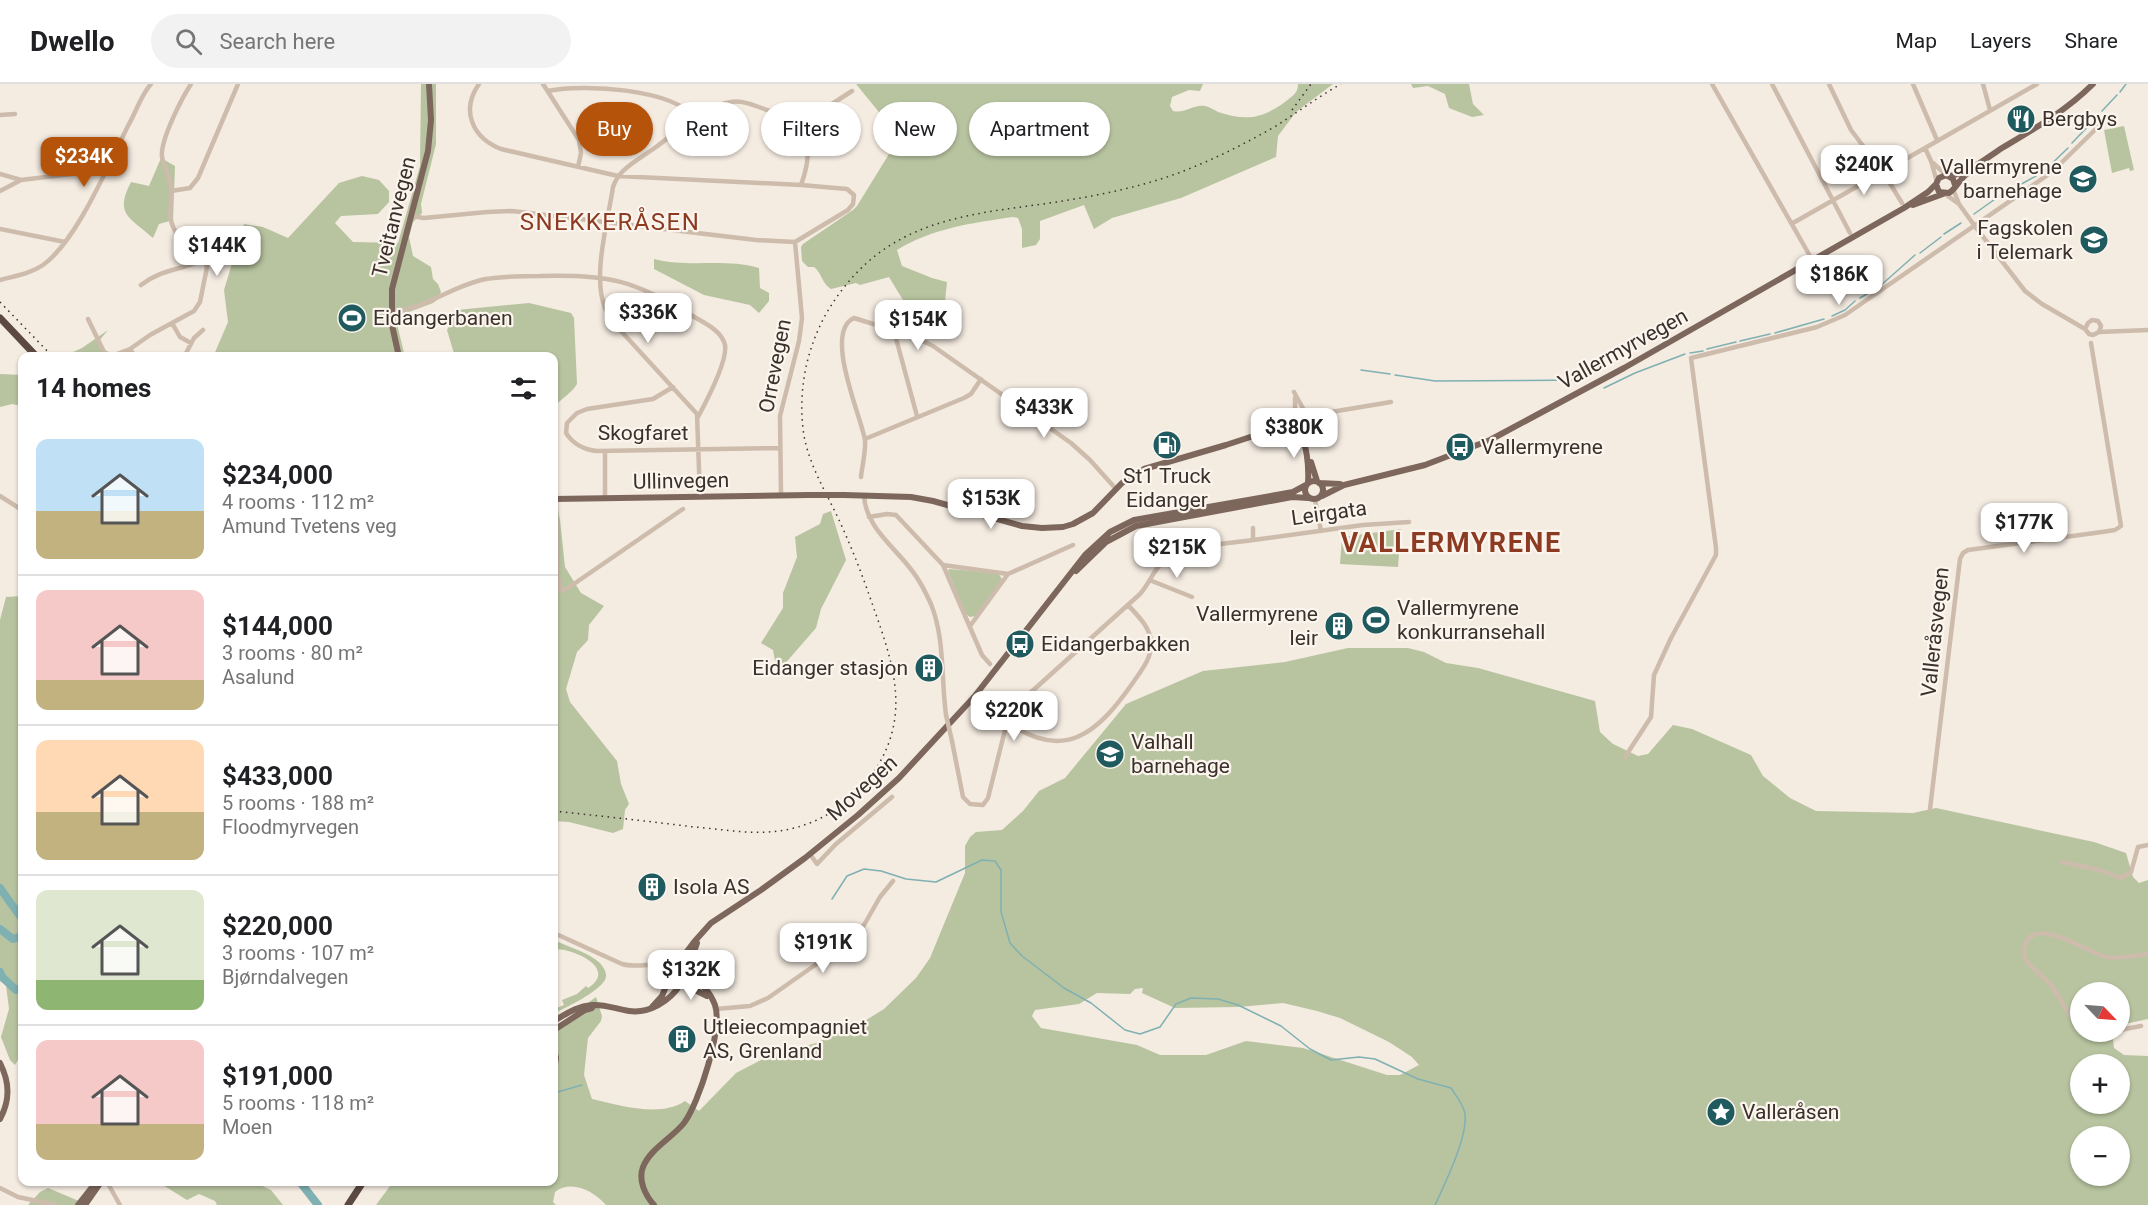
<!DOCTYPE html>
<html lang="en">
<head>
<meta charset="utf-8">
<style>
	body { margin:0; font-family:Roboto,sans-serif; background:#f2f2f2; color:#202124; height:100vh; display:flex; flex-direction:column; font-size:22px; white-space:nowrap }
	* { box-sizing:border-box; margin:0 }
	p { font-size:20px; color:#757577 }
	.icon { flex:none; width:33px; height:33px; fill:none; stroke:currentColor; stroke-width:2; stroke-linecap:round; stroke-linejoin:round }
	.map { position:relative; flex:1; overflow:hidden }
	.side { position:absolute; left:18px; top:268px; width:540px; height:834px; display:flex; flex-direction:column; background:#fff; border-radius:12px; box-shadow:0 2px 4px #0004 }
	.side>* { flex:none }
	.top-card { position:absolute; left:576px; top:18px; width:570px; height:54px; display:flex; gap:12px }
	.needle { width:39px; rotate:115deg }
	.controls { position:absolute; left:2070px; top:898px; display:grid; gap:12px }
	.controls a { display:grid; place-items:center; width:60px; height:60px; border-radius:50%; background:#fff; box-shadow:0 2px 4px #0004; font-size:30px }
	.price { position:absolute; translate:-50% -51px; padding:0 14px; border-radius:12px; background:#fff; color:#222; font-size:20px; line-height:39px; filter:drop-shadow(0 2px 3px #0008) }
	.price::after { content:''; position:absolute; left:50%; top:36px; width:18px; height:14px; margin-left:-9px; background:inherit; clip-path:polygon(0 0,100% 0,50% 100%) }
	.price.current { background:#b45309; color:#fff }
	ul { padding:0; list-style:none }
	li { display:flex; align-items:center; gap:18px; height:150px; padding:0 18px }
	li+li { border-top:2px solid #e0e0e0 }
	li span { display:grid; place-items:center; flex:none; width:168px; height:120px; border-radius:12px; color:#555 }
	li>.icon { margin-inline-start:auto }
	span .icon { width:72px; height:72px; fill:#fffc; stroke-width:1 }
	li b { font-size:26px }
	h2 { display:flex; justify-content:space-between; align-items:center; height:72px; padding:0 18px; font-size:26px }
	.pill { padding:0 21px; border-radius:27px; background:#fff; box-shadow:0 2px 4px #0004; font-size:21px; line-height:54px }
	.pill.current { background:#b45309; color:#fff }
	header { display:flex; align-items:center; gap:36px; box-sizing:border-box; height:84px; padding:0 30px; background:#fff; border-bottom:2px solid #e0e0e0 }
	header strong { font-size:28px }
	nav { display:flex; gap:33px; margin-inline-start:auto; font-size:21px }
	.search { width:420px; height:54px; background:#f2f2f2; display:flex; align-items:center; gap:15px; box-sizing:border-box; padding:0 21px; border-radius:33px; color:#757577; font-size:22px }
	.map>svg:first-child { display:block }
	.green { fill:#b8c4a0; fill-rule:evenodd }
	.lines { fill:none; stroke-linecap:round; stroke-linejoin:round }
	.stream { stroke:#7fb0b2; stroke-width:1.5 }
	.river { stroke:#7fb0b2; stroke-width:8 }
	.minor { stroke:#cdbbac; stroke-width:4.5 }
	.major { stroke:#7d675c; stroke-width:6 }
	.highway { stroke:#5c4a42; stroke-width:7 }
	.rail { stroke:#3b302b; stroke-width:1.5; stroke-dasharray:1.5 4.5; stroke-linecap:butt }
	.minor-bridge { stroke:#cdbbac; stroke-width:4.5 }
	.major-bridge { stroke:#7d675c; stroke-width:6 }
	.labels { text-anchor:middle; stroke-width:4.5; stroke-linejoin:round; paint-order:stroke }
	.poi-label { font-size:21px; fill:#3b302b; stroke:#fbf5ee; text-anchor:start }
	.street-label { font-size:21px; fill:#3b302b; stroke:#fbf5ee }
	.quarter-label { font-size:24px; letter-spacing:1.5px; fill:#8c3b22; stroke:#fbf5ee }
	.district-label { font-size:27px; font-weight:bold; letter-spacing:1.5px; fill:#8c3b22; stroke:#fbf5ee }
</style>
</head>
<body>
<header>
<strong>Dwello</strong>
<div class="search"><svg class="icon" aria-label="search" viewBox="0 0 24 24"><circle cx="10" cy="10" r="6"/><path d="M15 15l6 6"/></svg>Search here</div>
<nav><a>Map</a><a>Layers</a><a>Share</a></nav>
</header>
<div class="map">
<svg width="2148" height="1121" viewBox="0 0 2148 1121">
	<rect width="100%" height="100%" fill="#f4ebe1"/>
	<path class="green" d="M421,0H436V60L421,120L422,129L413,138L409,153L413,172L431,183L433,195L438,200L441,208L437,216L433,219L401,231L397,240L405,273H213L228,238L224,206L244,140L263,143L288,154L339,99L362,92L379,96L389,107V118L378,130L341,132L335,139L353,158L398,159L420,82Z
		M856,0H1203L1200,7L1189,6L1172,13L1170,22L1173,27C1184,30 1194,20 1205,22C1210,23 1214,26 1218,28C1246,37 1261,35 1285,18C1292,12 1298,10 1298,0H1333L1296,28L1278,52L1276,73L1181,114L1112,134L1094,145L1084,121L1040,137V155L1036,161L1022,164V145L1018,134L1013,133C972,139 933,144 897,166L902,182L932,194L947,198L944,227L940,237L906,221L889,193L860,201L856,199L831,205C822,200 822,189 814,183H808L802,177L801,163L803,160L853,126L857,122L889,70L896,49Z
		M1411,0H1469L1473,20L1484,31L1472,33L1449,24L1445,10L1428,2L1413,4Z
		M2124,42L2134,86L2130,87L2129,84L2112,89L2104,46Z
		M161,74L175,82L173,136L159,140L153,154C130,133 114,131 131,98L149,102Z
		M654,175C688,184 725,174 759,184L760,204L769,209V217L759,229L750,221L704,211L654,185Z
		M529,219L571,229L574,234L577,300C571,310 560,315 554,324V273H455L447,246L457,226Z
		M108,246L99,257L103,261L102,273H62L82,264Z
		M0,290L22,291V322L12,320L0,323Z
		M554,380V404L560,436L565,483L581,509L604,522L589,541L588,556L577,568L566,605L570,618L617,677L621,700L629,720L625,726L623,745L613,749L569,738L554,737Z
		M831,427L846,476L821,525L816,544L782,583L776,582L773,566L761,559L783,524V509L797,473L795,453L820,440L823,430Z
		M1401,445L1398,483L1340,480L1342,453Z
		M949,485L998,489L1002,495L976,532L970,533L966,530L948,487Z
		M22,512V969L15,981L10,976L1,953L9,925L6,901L0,897V536L6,513Z
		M1348,564H1408L1424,568L1446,579L1478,584L1595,617L1600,648L1613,660L1638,672L1648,670L1673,641L1692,645L1751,671L1763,692L1790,714L1816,727L1913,729L1936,724L2094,758L2126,769L2133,793L2139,799L2148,796V935L2120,941V909H2080V948H2112L2114,964L2124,971L2148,972V1121H606C594,1107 571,1095 555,1108L553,1118L556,1121H376L393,1098H554V944L596,913L602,932L601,937L588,954L584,991L592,1015C619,1021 660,1034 685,1017L699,1027L736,989L767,973L816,959L863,938L884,925L916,894L930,874L965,789V762L970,753L976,748L1002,746L1023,727L1039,707L1065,694L1126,620L1203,587L1285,578ZM1143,904L1142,909L1175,924L1238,923L1283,919L1317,927L1340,934L1389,958L1412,973L1419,981L1400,991H1387L1303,964L1246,957L1206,971H1160L1137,961L1041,944L1032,932L1035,926L1079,920L1097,909L1130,910L1135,905ZM2080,981H2120V1020H2080ZM2080,1053H2120V1092H2080Z
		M554,856C568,863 588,868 600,879C604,884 608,890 605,896C598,908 566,924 554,929V925L564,921L562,916L577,910L586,902L588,904C619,884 572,864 554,865Z
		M158,1098H254L271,1106L283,1121H217L215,1117L199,1110L187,1116Z
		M48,1104L79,1117L82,1121H28L40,1108Z"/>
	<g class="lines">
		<path class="stream" d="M2120,8L2126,0
			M2102,27L2117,11
			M2072,59L2099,31
			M2040,91L2068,64
			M2014,104L2036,92
			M1974,130L2005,108
			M1944,150L1961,139
			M1920,169L1941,153
			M1860,214L1879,203L1915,171
			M1832,232L1845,226L1855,217
			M1775,249L1824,235
			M1740,257L1770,250
			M1707,265L1736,258
			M1690,269L1703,267
			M1361,286L1390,290
			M1395,291L1435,297L1582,296
			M1604,304L1635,289L1685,270
			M832,815L847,792L864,785L881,787L906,795L936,798L982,776L995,777L1001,786V828L1010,859L1022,872L1064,904L1091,919L1125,946L1140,950L1160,943L1176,920L1191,914L1218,915L1238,921L1281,942L1310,965L1331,976L1359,973L1375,975L1418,995L1451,1004C1456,1012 1464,1021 1465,1030C1468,1052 1445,1100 1435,1121
			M554,1009L582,1001"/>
		<path class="river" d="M0,804L22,835
			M0,845L13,855L22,852V838
			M0,888L2,893L16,906L22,904
			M300,1098L318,1121"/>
		<path class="minor" d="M543,0L579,56L581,69L578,83
			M1712,0L1810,172
			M1772,0L1850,149
			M1829,0L1851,46L1883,88L1902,119
			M1913,0L1937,56
			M1983,0L1990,26
			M548,7C584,0 670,4 696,34
			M0,31L15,30
			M798,42L852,7
			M1933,79L1946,91
			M0,90L21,96L96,87L104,89
			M1937,98L1931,77L1925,64L2037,0
			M1953,105L1959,120L1974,141L2025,207L2042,220L2085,245L2089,250L2093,251L2099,248L2101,242L2098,237L2092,236L2088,239L2085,245
			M0,107L21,96
			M171,107L190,104L198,94L238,0
			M1945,110L1959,120
			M411,132L424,134L487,128L512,127L756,156L795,158L848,126L853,120L854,111L847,105L801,101L618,92L501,65C473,54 460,27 479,0
			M1793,139L1925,64
			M0,145L65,158
			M0,196C15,192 30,190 43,181C77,157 109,79 129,40C136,28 141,11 151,0
			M141,201C163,184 181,187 204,175
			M391,227C426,226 452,201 486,195C503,192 522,192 540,192C607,190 634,196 691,231C702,238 722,246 725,261C728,277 706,318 698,333
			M88,235L104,268L112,272L130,265L150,251L194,227L200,218L207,183C202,165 182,160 174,145C167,132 172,118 171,104C170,92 164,83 162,73C160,56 182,14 191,0
			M172,239L180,253L191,259
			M894,247L917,332
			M2099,248L2148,246
			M130,265L135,273
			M184,273L194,254L203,246
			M673,303L653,315L587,325L577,329L567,339L566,349C573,360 585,366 597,367L780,364
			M1294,308L1305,328
			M1295,314V330
			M1307,329L1319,330L1391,318
			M1310,338L1323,331
			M865,355L964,314L971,310L981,295
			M605,368V414
			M861,393C862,382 866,368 865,356C861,332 823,248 854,234L912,252L933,262L1071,359L1090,376L1116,405
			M864,411C865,443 895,463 913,488C920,497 926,509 931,520C945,555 941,594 946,631
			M0,412L22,426
			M781,412L780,332L799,257L802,234L795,158
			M700,413L697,330L621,247C615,240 609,232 605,224C592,192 608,137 613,103C615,97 618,92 623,87C632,78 645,71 656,63C678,47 704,22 731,18C743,16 756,22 767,26C776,30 789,33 796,40C814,56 808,82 801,101
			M556,415L557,483L560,507L568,504L683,425
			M1315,416L1321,447
			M869,433L887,430L896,431L943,481L982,571L990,580
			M1160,452L1159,469L1163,479
			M1253,456L1363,441L1409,438
			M943,481L1008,490
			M1152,497L1192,513
			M970,542L1008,490L1073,461
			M1007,638C1064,678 1097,650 1132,600C1140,588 1152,575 1151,559C1151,544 1138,532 1128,521
			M952,657L963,713L970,720L983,721L988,714L1007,638L1019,619L1140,510C1149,500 1153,487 1162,479C1182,461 1227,460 1253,456V444
			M1625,673L1651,633L1654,591L1671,554L1716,471V464L1691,274L1817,243L1845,231L2052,88L2104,37L2111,34
			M1930,725L1960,475L1963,469L1968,466L2102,448L2115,446L2121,442L2091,259
			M810,770L817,780L836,760L892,713
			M2062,778L2099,786L2121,794L2131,788L2138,763L2148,761
			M554,849L622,880C639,885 657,876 673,883
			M650,883L669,892
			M716,925L750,922L768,914L848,858L864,841L880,813L893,797
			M2080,941C2064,929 2062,914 2050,900C2044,893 2036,888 2030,881C2025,876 2023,871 2024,864C2032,828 2088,869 2106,873C2120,875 2135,872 2148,870
			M2120,946L2141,942
			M2100,948H2102
			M107,1098L120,1121
			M0,1104L18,1113L56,1121"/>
		<path class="major" d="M1948,92C1968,90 1985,75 2002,64C2034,45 2066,27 2093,0
			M1955,101L1953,95L1946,91L1939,94L1936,100L1939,108L1949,109C1957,104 1959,95 1968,89
			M1913,121L1943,110
			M399,273L392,241V205L428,67L431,36L429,0
			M1292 336a9 9 0 1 1 18 0a9 9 0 1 1-18 0Z
			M1298,345C1307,358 1309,383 1308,399
			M1311,378L1317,397
			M1305 406a9 9 0 1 1 18 0a9 9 0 1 1-18 0Z
			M1319,399L1340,400
			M844,411L911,413L933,417L1022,442L1042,444L1063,443L1073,440L1093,429L1122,399L1144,385L1226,361L1293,339
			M1322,412L1344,401L1425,381L1490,356L1624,284L1904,124L1928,108L1936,100
			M554,415L809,411
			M1076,487L1106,458L1136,442L1292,413L1308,414
			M669 891a9 9 0 1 1 18 0a9 9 0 1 1-18 0Z
			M676,882L694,858L711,839L761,806L805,774L858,731L899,694L974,613L1085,471L1110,448L1134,436L1293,408L1306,401
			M687,888L697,859
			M683,900L707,912
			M652,923L662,912L669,895
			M554,937C566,930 577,922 592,921C605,920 616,925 629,927C649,930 670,917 680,901
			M554,946L585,926L592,924
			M554,965L556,974L554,986
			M0,979C10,999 10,1016 0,1035
			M78,1121L96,1098
			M85,1121L101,1098
			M654,1121C645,1111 638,1096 643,1083C650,1065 672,1054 684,1039C699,1019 723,944 715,921C710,908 700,897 687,891"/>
		<path class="highway" d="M0,234L37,273
			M348,1121L363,1098"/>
		<path class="rail" d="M1292,26L1311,0
			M0,218L53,273
			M554,727C600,732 647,737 694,743C722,745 750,751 778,747C813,743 847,723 868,696C913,637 895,584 873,522C863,493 852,464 839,436C826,408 810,383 804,352C796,300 810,247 842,206C897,133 975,130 1057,118C1094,112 1131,105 1167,93C1205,80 1241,62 1276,42C1298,28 1318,13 1341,0"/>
		<path class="minor-bridge" d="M946,631L952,657"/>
		<path class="major-bridge" d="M809,411H844"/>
	</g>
	<defs>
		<g id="restaurant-disc" transform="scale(1.5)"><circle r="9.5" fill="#1f5a5e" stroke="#fbf5ee"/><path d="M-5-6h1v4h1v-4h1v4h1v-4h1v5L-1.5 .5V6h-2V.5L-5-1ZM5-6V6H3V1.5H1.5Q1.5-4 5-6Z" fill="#fff"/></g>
		<g id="school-disc" transform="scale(1.5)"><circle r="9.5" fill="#1f5a5e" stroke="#fbf5ee"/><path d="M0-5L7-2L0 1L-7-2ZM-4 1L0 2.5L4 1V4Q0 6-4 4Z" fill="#fff"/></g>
		<g id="stadium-disc" transform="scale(1.5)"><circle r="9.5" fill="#1f5a5e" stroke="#fbf5ee"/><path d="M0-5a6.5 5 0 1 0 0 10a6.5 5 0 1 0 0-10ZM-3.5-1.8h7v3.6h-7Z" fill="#fff"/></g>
		<g id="fuel-disc" transform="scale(1.5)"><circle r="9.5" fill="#1f5a5e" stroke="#fbf5ee"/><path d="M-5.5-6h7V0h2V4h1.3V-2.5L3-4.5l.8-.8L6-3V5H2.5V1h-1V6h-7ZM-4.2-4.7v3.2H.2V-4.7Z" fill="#fff"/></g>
		<g id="bus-disc" transform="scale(1.5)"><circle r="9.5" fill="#1f5a5e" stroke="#fbf5ee"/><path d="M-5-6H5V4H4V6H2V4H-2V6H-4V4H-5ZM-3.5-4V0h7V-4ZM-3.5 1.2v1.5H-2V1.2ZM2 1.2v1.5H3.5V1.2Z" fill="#fff"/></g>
		<g id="building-disc" transform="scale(1.5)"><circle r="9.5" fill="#1f5a5e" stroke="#fbf5ee"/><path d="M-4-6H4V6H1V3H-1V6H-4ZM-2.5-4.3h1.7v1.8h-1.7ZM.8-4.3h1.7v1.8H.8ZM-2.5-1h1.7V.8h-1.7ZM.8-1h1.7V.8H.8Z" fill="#fff"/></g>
		<g id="sight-disc" transform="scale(1.5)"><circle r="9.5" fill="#1f5a5e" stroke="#fbf5ee"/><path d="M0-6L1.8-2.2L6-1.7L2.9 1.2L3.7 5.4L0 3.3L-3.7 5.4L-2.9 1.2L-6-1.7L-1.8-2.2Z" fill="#fff"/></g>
	</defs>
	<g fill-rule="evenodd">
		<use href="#restaurant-disc" x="2021" y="35"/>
		<use href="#school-disc" x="2083" y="95"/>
		<use href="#school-disc" x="2094" y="156"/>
		<use href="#stadium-disc" x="352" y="234"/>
		<use href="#fuel-disc" x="1167" y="361"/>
		<use href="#bus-disc" x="1460" y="363"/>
		<use href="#stadium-disc" x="1376" y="536"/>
		<use href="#building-disc" x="1339" y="542"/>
		<use href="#bus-disc" x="1020" y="560"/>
		<use href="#building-disc" x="929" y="584"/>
		<use href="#school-disc" x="1110" y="670"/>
		<use href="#building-disc" x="652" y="803"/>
		<use href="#building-disc" x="682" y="955"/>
		<use href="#sight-disc" x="1721" y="1028"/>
	</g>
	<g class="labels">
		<g class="poi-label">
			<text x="2042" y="42">Bergbys</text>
			<text x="2062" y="90" text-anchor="end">Vallermyrene<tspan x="2062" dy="24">barnehage</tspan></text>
			<text x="2073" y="151" text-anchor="end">Fagskolen<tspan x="2073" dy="24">i Telemark</tspan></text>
			<text x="373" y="241">Eidangerbanen</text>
			<text x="1481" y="370">Vallermyrene</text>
			<text x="1167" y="399" text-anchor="middle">St1 Truck<tspan x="1167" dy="24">Eidanger</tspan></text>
			<text x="1397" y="531">Vallermyrene<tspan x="1397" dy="24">konkurransehall</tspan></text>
			<text x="1318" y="537" text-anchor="end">Vallermyrene<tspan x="1318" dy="24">leir</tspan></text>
			<text x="1041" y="567">Eidangerbakken</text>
			<text x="908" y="591" text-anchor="end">Eidanger stasjon</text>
			<text x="1131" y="665">Valhall<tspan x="1131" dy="24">barnehage</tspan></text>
			<text x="673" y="810">Isola AS</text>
			<text x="703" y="950">Utleiecompagniet<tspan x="703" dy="24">AS, Grenland</tspan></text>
			<text x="1742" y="1035">Valleråsen</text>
		</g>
		<g class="street-label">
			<text transform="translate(394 133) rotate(-76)" y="7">Tveitanvegen</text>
			<text transform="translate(1623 265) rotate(-29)" y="7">Vallermyrvegen</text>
			<text transform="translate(775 282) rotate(-79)" y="7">Orrevegen</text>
			<text x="643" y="356">Skogfaret</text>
			<text transform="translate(681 397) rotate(-1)" y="7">Ullinvegen</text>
			<text transform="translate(1329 429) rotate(-8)" y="7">Leirgata</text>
			<text transform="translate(1935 548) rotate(-84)" y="7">Valleråsvegen</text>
			<text transform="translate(862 704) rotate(-42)" y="7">Movegen</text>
		</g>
		<g class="quarter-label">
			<text x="610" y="146">SNEKKERÅSEN</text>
		</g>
		<g class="district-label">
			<text x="1451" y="468">VALLERMYRENE</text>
		</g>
	</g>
</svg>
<div class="controls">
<a><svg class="needle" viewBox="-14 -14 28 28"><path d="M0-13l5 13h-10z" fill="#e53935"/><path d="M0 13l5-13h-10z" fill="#757577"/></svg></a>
<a>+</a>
<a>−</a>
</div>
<b class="price current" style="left:84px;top:104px">$234K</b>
<b class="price" style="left:1864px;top:112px">$240K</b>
<b class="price" style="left:217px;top:193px">$144K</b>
<b class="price" style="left:1839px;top:222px">$186K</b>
<b class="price" style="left:648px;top:260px">$336K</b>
<b class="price" style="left:918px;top:267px">$154K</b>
<b class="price" style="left:1044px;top:355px">$433K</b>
<b class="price" style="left:1294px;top:375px">$380K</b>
<b class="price" style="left:991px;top:446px">$153K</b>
<b class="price" style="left:2024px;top:470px">$177K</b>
<b class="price" style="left:1177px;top:495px">$215K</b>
<b class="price" style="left:1014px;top:658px">$220K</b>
<b class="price" style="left:823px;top:890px">$191K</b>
<b class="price" style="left:691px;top:917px">$132K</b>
<div class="top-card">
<a class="pill current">Buy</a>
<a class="pill">Rent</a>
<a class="pill">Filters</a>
<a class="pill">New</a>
<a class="pill">Apartment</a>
</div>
<section class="side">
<h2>14 homes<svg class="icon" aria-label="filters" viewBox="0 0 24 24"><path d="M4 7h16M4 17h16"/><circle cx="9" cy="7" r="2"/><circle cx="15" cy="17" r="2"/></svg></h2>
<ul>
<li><span style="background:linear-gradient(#bfe0f5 60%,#c2b280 0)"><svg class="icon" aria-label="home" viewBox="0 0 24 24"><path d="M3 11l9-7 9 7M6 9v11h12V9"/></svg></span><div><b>$234,000</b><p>4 rooms · 112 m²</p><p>Amund Tvetens veg</p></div></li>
<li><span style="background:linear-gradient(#f6c9c9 75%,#c2b280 0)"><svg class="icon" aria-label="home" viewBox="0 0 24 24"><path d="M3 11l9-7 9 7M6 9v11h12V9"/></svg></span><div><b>$144,000</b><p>3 rooms · 80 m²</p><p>Asalund</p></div></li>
<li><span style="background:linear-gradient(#ffd9b3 60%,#c2b280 0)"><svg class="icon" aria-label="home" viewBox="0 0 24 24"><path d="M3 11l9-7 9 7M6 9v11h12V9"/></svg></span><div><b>$433,000</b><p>5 rooms · 188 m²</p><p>Floodmyrvegen</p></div></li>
<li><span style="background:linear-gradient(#dfe7d0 75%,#8fb573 0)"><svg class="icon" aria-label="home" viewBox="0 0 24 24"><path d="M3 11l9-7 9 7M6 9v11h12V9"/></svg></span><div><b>$220,000</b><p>3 rooms · 107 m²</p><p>Bjørndalvegen</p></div></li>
<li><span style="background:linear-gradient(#f6c9c9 70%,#c2b280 0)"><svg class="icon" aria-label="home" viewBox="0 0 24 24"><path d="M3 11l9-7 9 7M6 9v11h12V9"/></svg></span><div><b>$191,000</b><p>5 rooms · 118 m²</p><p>Moen</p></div></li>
</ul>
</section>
</div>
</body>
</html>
